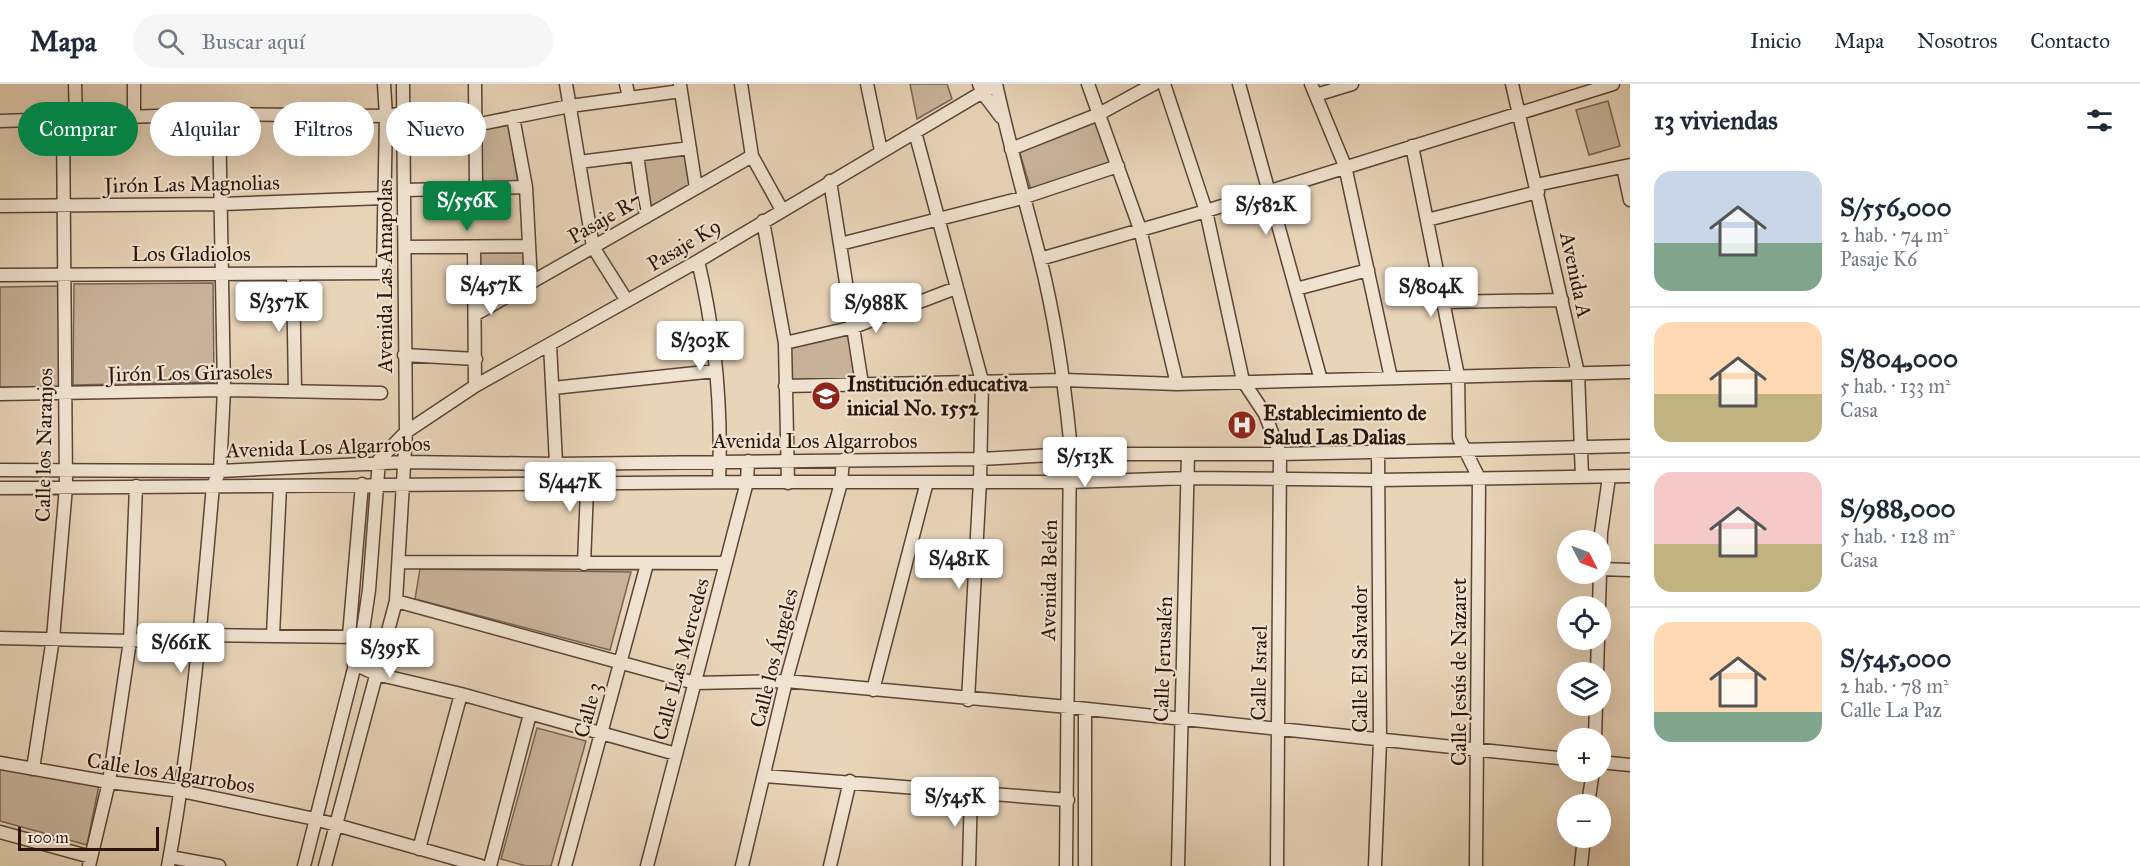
<!DOCTYPE html>
<html lang="es">
<head>
<meta charset="utf-8">
<style>
	body { margin:0; font-family:"IM FELL Great Primer",serif; background:#f6f6f7; color:#1f2937; height:100vh; display:flex; flex-direction:column; font-size:22px; white-space:nowrap }
	* { box-sizing:border-box; margin:0 }
	p { font-size:20px; color:#747a83 }
	.icon { flex:none; width:33px; height:33px; fill:none; stroke:currentColor; stroke-width:2; stroke-linecap:round; stroke-linejoin:round }
	.map { position:relative; flex:1; overflow:hidden }
	.panel { display:flex; flex-direction:column; background:#fff; width:510px }
	.panel>* { flex:none }
	.banner { position:absolute; left:18px; top:18px; width:570px; height:54px; display:flex; gap:12px }
	.needle { width:39px; rotate:132deg }
	.controls { position:absolute; left:1557px; top:446px; display:grid; gap:12px }
	.controls a { display:grid; place-items:center; width:54px; height:54px; border-radius:50%; background:#fff; box-shadow:0 6px 24px #0002; font-size:30px }
	.scale { position:absolute; left:18px; bottom:15px; width:141px; box-sizing:border-box; padding-left:6px; border:3px solid #2d1409; border-top:0; font-size:16px; line-height:21px; white-space:nowrap; color:#2d1409; -webkit-text-stroke:4px #f0e3d1; paint-order:stroke }
	.price { position:absolute; translate:-50% -51px; padding:0 14px; border-radius:6px; background:#fff; color:#222; font-size:20px; line-height:39px; filter:drop-shadow(0 2px 3px #0008) }
	.price::after { content:''; position:absolute; left:50%; top:36px; width:18px; height:14px; margin-left:-9px; background:inherit; clip-path:polygon(0 0,100% 0,50% 100%) }
	.price.active { background:#0b8043; color:#fff }
	ul { padding:0; list-style:none }
	li { display:flex; align-items:center; gap:18px; height:150px; padding:0 24px }
	li+li { border-top:2px solid #e0e1e3 }
	li span { display:grid; place-items:center; flex:none; width:168px; height:120px; border-radius:18px; color:#555 }
	li>.icon { margin-inline-start:auto }
	span .icon { width:72px; height:72px; fill:#fffc; stroke-width:1 }
	li b { font-size:26px }
	h2 { display:flex; justify-content:space-between; align-items:center; height:72px; padding:0 24px; font-size:26px }
	.pill { padding:0 21px; border-radius:27px; background:#fff; box-shadow:0 6px 24px #0002; font-size:21px; line-height:54px }
	.pill.active { background:#0b8043; color:#fff }
	header { display:flex; align-items:center; gap:36px; box-sizing:border-box; height:84px; padding:0 30px; background:#fff; border-bottom:2px solid #e0e1e3 }
	header strong { font-size:28px }
	nav { display:flex; gap:33px; margin-inline-start:auto; font-size:21px }
	.search { width:420px; height:54px; background:#f6f6f7; display:flex; align-items:center; gap:15px; box-sizing:border-box; padding:0 21px; border-radius:33px; color:#747a83; font-size:22px }
	main { display:flex; flex:1; min-height:0 }
	.map>svg:first-child { display:block }
	.green { fill:#c8b39a; stroke:#7a6452; stroke-width:1.5 }
	.lines { fill:none; stroke-linecap:round; stroke-linejoin:round }
	.minor-casing { stroke:#5c4435; stroke-width:15 }
	.minor { stroke:#f0e3d1; stroke-width:12 }
	.labels { text-anchor:middle; stroke-width:4.5; stroke-linejoin:round; paint-order:stroke }
	.street-label { font-size:21px; fill:#2d1409; stroke:#f0e3d1 }
	.poi-label { font-size:21px; font-weight:bold; fill:#2d1409; stroke:#f0e3d1; text-anchor:start }
</style>
</head>
<body>
<header>
<strong>Mapa</strong>
<div class="search"><svg class="icon" aria-label="search" viewBox="0 0 24 24"><circle cx="10" cy="10" r="6"/><path d="M15 15l6 6"/></svg>Buscar aquí</div>
<nav><a>Inicio</a><a>Mapa</a><a>Nosotros</a><a>Contacto</a></nav>
</header>
<main>
<div class="map">
<svg width="1630" height="782" viewBox="0 0 1630 782">
	<rect width="100%" height="100%" fill="#e8d4b8"/>
	<filter id="stains"><feTurbulence type="fractalNoise" baseFrequency=".00333" numOctaves="4"/><feColorMatrix values="0 0 0 0 .2 0 0 0 0 .09 0 0 0 0 .02 0 0 0 .5 -.17"/></filter>
	<radialGradient id="worn" r=".72"><stop offset=".6" stop-color="#630" stop-opacity="0"/><stop offset="1" stop-color="#630" stop-opacity=".3"/></radialGradient>
	<path class="green" d="M910,0H947L952,15L917,35Z
		M1608,17L1620,62L1589,71L1576,26Z
		M1096,37L1110,78L1031,106L1019,66Z
		M508,39L518,99L479,100L480,43Z
		M685,69L692,102L649,124L642,75Z
		M525,167L527,198L482,219L479,168Z
		M213,199L214,298L73,301L74,200Z
		M59,202L61,303H0V203Z
		M848,249L856,295L791,298L790,261Z
		M420,485L631,488L610,566L415,515Z
		M537,644L586,657L551,782H526L501,775Z
		M0,685L99,701L87,761L0,737Z"/>
	<g class="lines">
		<g class="minor-casing">
			<path id="minor" d="M75,0L76,35
				M134,0V33
				M475,0L476,104
				M566,0L593,163L627,217
				M626,0L629,14
				M741,0L752,72L782,126
				M867,0L881,67
				M979,0L982,8L1001,33
				M996,0C1009,59 1025,116 1040,174C1055,234 1064,295 1070,356L1066,782
				M1088,0L1140,145L1177,300
				M1164,0L1206,127L1243,297L1265,330L1280,370L1277,782
				M1239,0L1321,296
				M1311,0L1345,82L1391,294
				M1512,0L1578,289L1582,393
				M680,1L696,104
				M1316,11L1352,0
				M513,33L526,103L531,198
				M0,37L219,30L386,32L405,29
				M475,41L570,22L681,7
				M915,48L982,297L980,397L968,616
				M1412,62L1458,292L1459,354L1479,394L1476,782
				M1011,65L1099,30L1154,0
				M637,71L646,133
				M579,78L690,64
				M1623,83L1630,116
				M830,97L862,300
				M1536,101L1630,81
				M405,106L526,103
				M0,122L222,120L384,114
				M1427,136L1538,108
				M763,137L785,259L788,399
				M840,160L1022,114L1118,82
				M405,163L529,162
				M474,163L475,302
				M1040,175L1206,127L1613,0
				M698,177C715,248 722,325 719,398
				M293,190L295,307
				M0,191L383,189L386,32L384,0
				M1296,205L1368,186
				M1443,218L1562,216
				M476,230L752,72
				M785,259L854,243L956,204
				M550,260L557,399
				M404,271L476,275
				M785,302L1064,296L1177,300L1630,288
				M553,304L715,287
				M0,310L224,306L381,309
				M0,386L220,387L405,378L555,380L980,375L1070,370H1280L1630,362
				M0,404L747,398H1070L1189,394L1379,396L1630,392
				M400,478L726,479
				M584,480L588,380
				M1600,480L1601,449L1609,393
				M1600,485L1630,486
				M396,517L695,599L786,597L1068,623L1568,675
				M1599,522L1600,489
				M273,551L280,402
				M349,552L362,400
				M0,554L130,557L201,551L362,553
				M354,580L376,590L461,610L676,670
				M1597,588L1598,555
				M873,606L927,398
				M1595,654L1596,621
				M1600,678L1630,681
				M0,679L109,698L181,707L315,735L481,782
				M33,685L53,554L66,403L63,35
				M765,692L1068,716
				M1588,720L1593,687
				M0,748L91,773
				M419,765L461,610
				M170,773L219,782
				M89,782L109,698L130,557L136,402
				M168,782C191,656 202,529 213,401L220,387L224,306L219,30
				M304,782L362,553L369,506L379,376L406,348L475,302L698,177L996,0
				M325,782L396,517L406,348L403,0
				M490,782L530,630
				M565,782L647,480
				M647,782L747,398L748,377
				M742,782L786,597L841,399L843,376
				M830,782L850,697
				M969,782L971,707
				M1085,782V625
				M1178,782L1188,370
				M1375,782L1380,657L1378,368
				M1581,782L1584,753"/>
		</g>
		<use href="#minor" class="minor"/>
	</g>
	<defs>
		<g id="school-disc" transform="scale(1.5)"><circle r="9.5" fill="#8f2418" stroke="#f0e3d1"/><path d="M0-5L7-2L0 1L-7-2ZM-4 1L0 2.5L4 1V4Q0 6-4 4Z" fill="#fff"/></g>
		<g id="hospital-disc" transform="scale(1.5)"><circle r="9.5" fill="#8f2418" stroke="#f0e3d1"/><path d="M-5-5h3v3.5h4V-5h3V5h-3V1.5h-4V5h-3Z" fill="#fff"/></g>
	</defs>
	<g fill-rule="evenodd">
		<use href="#school-disc" x="826" y="312"/>
		<use href="#hospital-disc" x="1242" y="341"/>
	</g>
	<g class="labels">
		<g class="street-label">
			<text transform="translate(192 100) rotate(-1)" y="7">Jirón Las Magnolias</text>
			<text transform="translate(605 134) rotate(-30)" y="7">Pasaje R7</text>
			<text transform="translate(684 161) rotate(-31)" y="7">Pasaje K9</text>
			<text x="191" y="177">Los Gladiolos</text>
			<text transform="translate(1576 191) rotate(78)" y="7">Avenida A</text>
			<text transform="translate(385 192) rotate(-90)" y="7">Avenida Las Amapolas</text>
			<text transform="translate(190 289) rotate(-1)" y="7">Jirón Los Girasoles</text>
			<text x="815" y="364">Avenida Los Algarrobos</text>
			<text transform="translate(44 361) rotate(-89)" y="7">Calle los Naranjos</text>
			<text transform="translate(328 363) rotate(-2)" y="7">Avenida Los Algarrobos</text>
			<text transform="translate(1049 496) rotate(-89)" y="7">Avenida Belén</text>
			<text transform="translate(774 574) rotate(-76)" y="7">Calle los Ángeles</text>
			<text transform="translate(681 575) rotate(-75)" y="7">Calle Las Mercedes</text>
			<text transform="translate(1163 575) rotate(-88)" y="7">Calle Jerusalén</text>
			<text transform="translate(1360 575) rotate(-90)" y="7">Calle El Salvador</text>
			<text transform="translate(1459 588) rotate(-90)" y="7">Calle Jesús de Nazaret</text>
			<text transform="translate(1259 589) rotate(-89)" y="7">Calle Israel</text>
			<text transform="translate(588 626) rotate(-75)" y="7">Calle 3</text>
			<text transform="translate(171 689) rotate(9)" y="7">Calle los Algarrobos</text>
		</g>
		<g class="poi-label">
			<text x="847" y="307">Institución educativa<tspan x="847" dy="24">inicial No. 1552</tspan></text>
			<text x="1263" y="336">Establecimiento de<tspan x="1263" dy="24">Salud Las Dalias</tspan></text>
		</g>
	</g>
	<rect width="100%" height="100%" filter="url(#stains)"/>
	<rect width="100%" height="100%" fill="url(#worn)"/>
</svg>
<div class="controls">
<a><svg class="needle" viewBox="-14 -14 28 28"><path d="M0-13l5 13h-10z" fill="#e53935"/><path d="M0 13l5-13h-10z" fill="#747a83"/></svg></a>
<a><svg class="icon" aria-label="locate" viewBox="0 0 24 24"><circle cx="12" cy="12" r="6"/><path d="M12 2v4M12 18v4M2 12h4M18 12h4"/></svg></a>
<a><svg class="icon" aria-label="layers" viewBox="0 0 24 24"><path d="M12 4l9 5-9 5-9-5zM3 14l9 5 9-5"/></svg></a>
<a>+</a>
<a>−</a>
</div>
<div class="scale">100 m</div>
<b class="price active" style="left:467px;top:148px">S/556K</b>
<b class="price" style="left:1266px;top:152px">S/582K</b>
<b class="price" style="left:491px;top:232px">S/457K</b>
<b class="price" style="left:1431px;top:234px">S/804K</b>
<b class="price" style="left:279px;top:249px">S/357K</b>
<b class="price" style="left:876px;top:250px">S/988K</b>
<b class="price" style="left:700px;top:288px">S/303K</b>
<b class="price" style="left:1085px;top:404px">S/513K</b>
<b class="price" style="left:570px;top:429px">S/447K</b>
<b class="price" style="left:959px;top:506px">S/481K</b>
<b class="price" style="left:181px;top:590px">S/661K</b>
<b class="price" style="left:390px;top:595px">S/395K</b>
<b class="price" style="left:955px;top:744px">S/545K</b>
<div class="banner">
<a class="pill active">Comprar</a>
<a class="pill">Alquilar</a>
<a class="pill">Filtros</a>
<a class="pill">Nuevo</a>
</div>
</div>
<section class="panel">
<h2>13 viviendas<svg class="icon" aria-label="filters" viewBox="0 0 24 24"><path d="M4 7h16M4 17h16"/><circle cx="9" cy="7" r="2"/><circle cx="15" cy="17" r="2"/></svg></h2>
<ul>
<li><span style="background:linear-gradient(#c9d6e8 60%,#7fa58c 0)"><svg class="icon" aria-label="home" viewBox="0 0 24 24"><path d="M3 11l9-7 9 7M6 9v11h12V9"/></svg></span><div><b>S/556,000</b><p>2 hab. · 74 m²</p><p>Pasaje K6</p></div></li>
<li><span style="background:linear-gradient(#ffd9b3 60%,#c2b280 0)"><svg class="icon" aria-label="home" viewBox="0 0 24 24"><path d="M3 11l9-7 9 7M6 9v11h12V9"/></svg></span><div><b>S/804,000</b><p>5 hab. · 133 m²</p><p>Casa</p></div></li>
<li><span style="background:linear-gradient(#f6c9c9 60%,#c2b280 0)"><svg class="icon" aria-label="home" viewBox="0 0 24 24"><path d="M3 11l9-7 9 7M6 9v11h12V9"/></svg></span><div><b>S/988,000</b><p>5 hab. · 128 m²</p><p>Casa</p></div></li>
<li><span style="background:linear-gradient(#ffd9b3 75%,#7fa58c 0)"><svg class="icon" aria-label="home" viewBox="0 0 24 24"><path d="M3 11l9-7 9 7M6 9v11h12V9"/></svg></span><div><b>S/545,000</b><p>2 hab. · 78 m²</p><p>Calle La Paz</p></div></li>
</ul>
</section>
</main>
</body>
</html>
